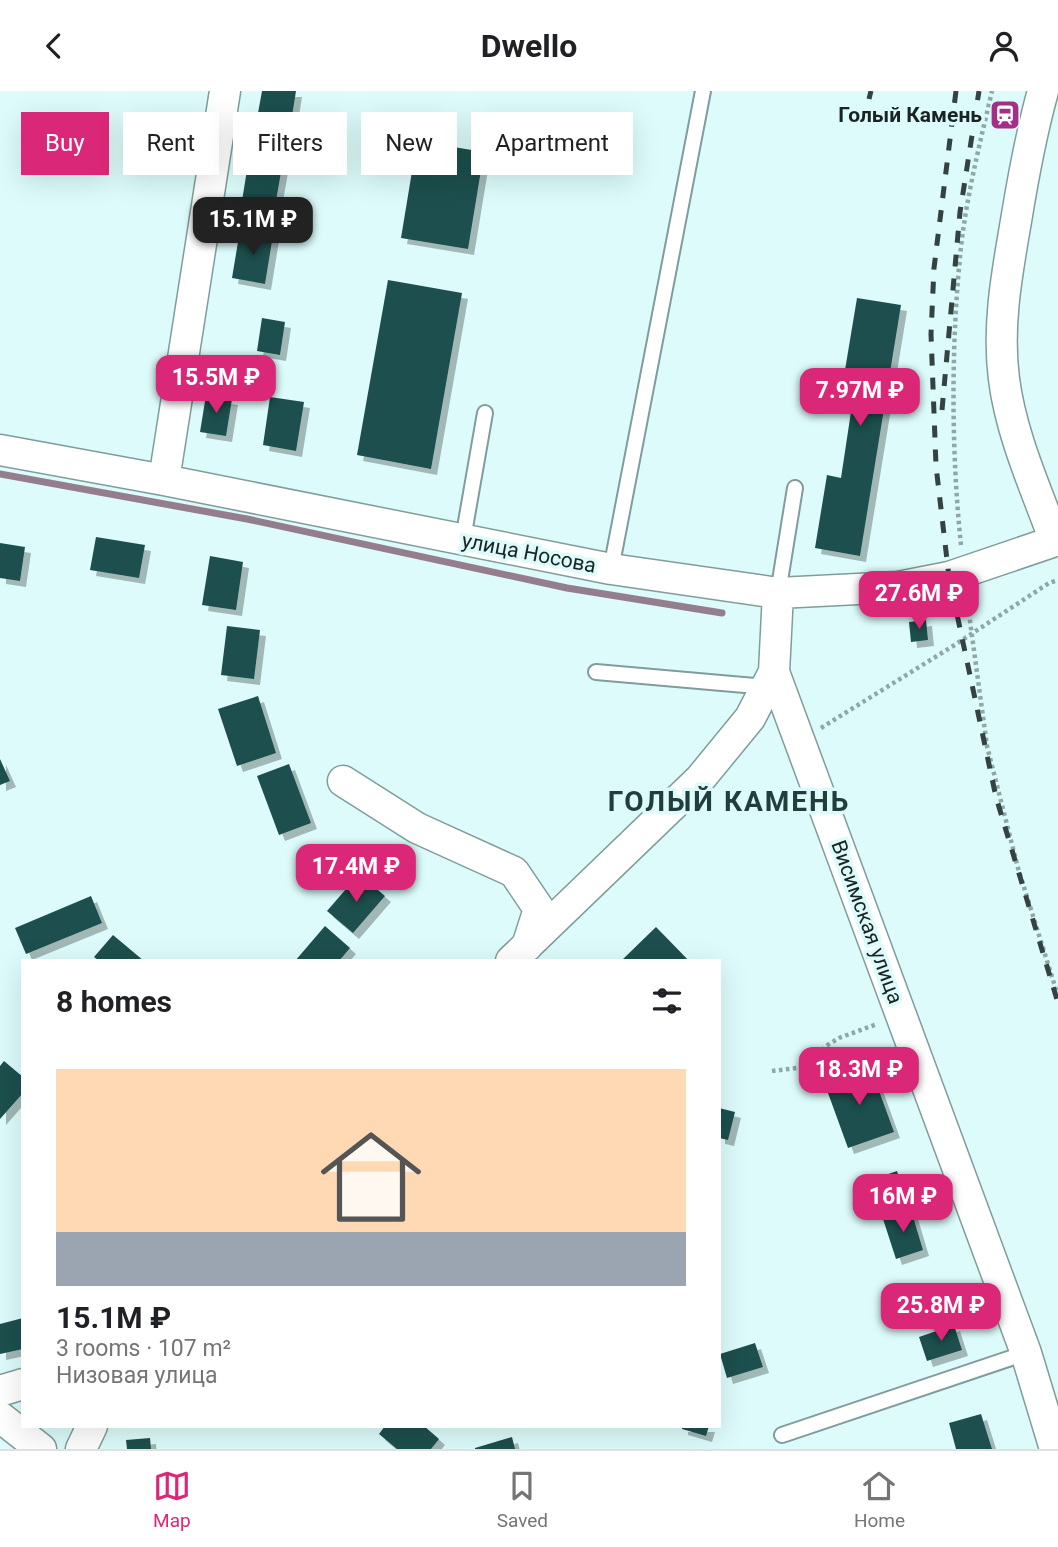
<!DOCTYPE html>
<html lang="en">
<head>
<meta charset="utf-8">
<style>
	body { margin:0; font-family:Roboto,sans-serif; background:#f2f2f2; color:#202124; height:100vh; display:flex; flex-direction:column; font-size:26px; white-space:nowrap }
	* { box-sizing:border-box; margin:0 }
	p { font-size:23px; color:#757577 }
	.icon { flex:none; width:38px; height:38px; fill:none; stroke:currentColor; stroke-width:2; stroke-linecap:round; stroke-linejoin:round }
	.map { position:relative; flex:1; overflow:hidden }
	.panel { position:absolute; left:21px; top:868px; width:700px; height:469px; display:flex; flex-direction:column; background:#fff; border-radius:0px; box-shadow:0 7px 28px #0002 }
	.panel>* { flex:none }
	.banner { position:absolute; left:21px; top:21px; width:700px; height:63px; display:flex; gap:14px }
	.price { position:absolute; translate:-50% -60px; padding:0 16px; border-radius:14px; background:#db2777; color:#fff; font-size:23px; line-height:46px; filter:drop-shadow(0 2px 4px #0008) }
	.price::after { content:''; position:absolute; left:50%; top:42px; width:21px; height:16px; margin-left:-10px; background:inherit; clip-path:polygon(0 0,100% 0,50% 100%) }
	.price.current { background:#222; color:#fff }
	ul { padding:0; list-style:none }
	li { display:grid; align-content:center; gap:14px; height:371px; padding:0 35px }
	li+li { border-top:2px solid #e0e0e0 }
	li span { display:grid; place-items:center; height:217px; border-radius:0px; color:#555 }
	li>.icon { margin-inline-start:auto }
	span .icon { width:126px; height:126px; fill:#fffc; stroke-width:1 }
	li b { font-size:30px }
	h2 { display:flex; justify-content:space-between; align-items:center; height:84px; padding:0 35px; font-size:30px }
	.pill { padding:0 24px; border-radius:0px; background:#fff; box-shadow:0 7px 28px #0002; font-size:24px; line-height:63px }
	.pill.current { background:#db2777; color:#fff }
	header { display:flex; justify-content:space-between; align-items:center; height:91px; padding:0 35px; background:#fff; font-size:32px; font-weight:700 }
	.tab-bar { display:flex; justify-content:space-around; align-items:center; height:98px; border-top:2px solid #e0e0e0; background:#fff; font-size:19px; color:#757577 }
	.tab-bar a { display:grid; justify-items:center; gap:4px }
	.tab-bar .current { color:#db2777 }
	.map>svg:first-child { display:block }
	.lines { fill:none; stroke-linecap:round; stroke-linejoin:round }
	.stream { stroke:#947e8e; stroke-width:7 }
	.building { fill:#1e4f4e; filter:url(#shadow) }
	.service-casing { stroke:#809c9b; stroke-width:18 }
	.minor-casing { stroke:#809c9b; stroke-width:33 }
	.path { stroke:#8fa7a6; stroke-width:4.5; stroke-dasharray:3.5 3.5; stroke-linecap:butt }
	.service { stroke:#fff; stroke-width:14 }
	.minor { stroke:#fff; stroke-width:30 }
	.rail { stroke:#344242; stroke-width:5; stroke-dasharray:12 12; stroke-linecap:butt }
	.labels { text-anchor:middle; stroke-width:7; stroke-linejoin:round; paint-order:stroke }
	.poi-label { font-size:21px; font-weight:bold; fill:#182323; stroke:#dcfbfa; text-anchor:end }
	.street-label { font-size:21px; fill:#182323; stroke:#dcfbfa }
	.district-label { font-size:28px; font-weight:bold; letter-spacing:2px; fill:#233d3c; stroke:#dcfbfa }
</style>
</head>
<body>
<header><svg class="icon" aria-label="back" viewBox="0 0 24 24"><path d="M15 5l-7 7 7 7"/></svg>Dwello<svg class="icon" aria-label="person" viewBox="0 0 24 24"><circle cx="12" cy="8" r="4"/><path d="M4 21q1-7 8-7t8 7"/></svg></header>
<div class="map">
<svg width="1058" height="1358" viewBox="0 0 1058 1358">
	<defs>
		<filter id="shadow"><feDropShadow dx="6" dy="6" stdDeviation="0" flood-color="#0004"/></filter>
	</defs>
	<rect width="100%" height="100%" fill="#dcfbfa"/>
	<g class="lines">
		<path class="stream" d="M0,383L247,428L567,497L722,522"/>
	</g>
	<path class="building" d="M262,0H296L290,38L256,33Z
		M252,48L286,53L274,121L241,116Z
		M417,50L484,61L468,158L401,147Z
		M240,139L273,144L265,193L232,187Z
		M388,189L462,202L431,378L357,364Z
		M857,207L901,214L860,465L815,457L827,384L841,387L857,281L845,279Z
		M262,227L285,231L280,264L257,260Z
		M206,304L232,308L226,345L200,341Z
		M270,306L304,311L296,360L263,354Z
		M96,446L145,454L139,487L90,479Z
		M0,452L25,456L20,490L0,487Z
		M210,465L243,471L236,519L202,514Z
		M926,529L928,549L911,551L909,531Z
		M227,535L260,539L254,588L221,584Z
		M258,605L276,662L237,675L218,618Z
		M0,668L10,690L0,694Z
		M289,673L311,732L279,744L257,685Z
		M359,783L385,805L353,842L327,820Z
		M91,805L102,832L26,863L15,837Z
		M325,835L350,857L339,870H295Z
		M656,836L689,870H621Z
		M113,844L144,870H99L94,866Z
		M4,970L23,986V1002L0,1028V975Z
		M870,975L894,1041L848,1057L824,991Z
		M719,1017L735,1021L728,1049L719,1047Z
		M897,1080L906,1108L866,1121L857,1094Z
		M911,1119L923,1159L896,1168L883,1128Z
		M23,1227V1258L0,1263V1233Z
		M954,1234L962,1259L927,1270L919,1246Z
		M755,1252L763,1276L727,1287L720,1263Z
		M981,1323L992,1358H956L949,1332Z
		M385,1335H424L439,1348L431,1358H397L379,1343Z
		M682,1335H709L706,1345L682,1338Z
		M512,1346L515,1358H475V1357Z
		M150,1347L151,1358H127L126,1349Z"/>
	<g class="lines">
		<g class="service-casing">
			<path id="service" d="M463,448L485,322
				M611,478L703,0
				M778,502L795,397
				M596,581L766,596
				M782,1344L1026,1262"/>
		</g>
		<g class="minor-casing">
			<path id="minor" d="M1043,0C1031,43 1023,87 1016,130C1007,182 997,235 1004,288C1011,344 1036,398 1055,450
				M0,359L164,389L611,478L778,502L898,496L949,486L1058,449
				M164,389L225,0
				M774,581L1026,1262L1055,1358
				M343,690L417,737L514,781L539,818L527,855
				M511,870L700,688L750,627L774,581L778,502
				M0,1300L23,1293
				M0,1326L41,1358
				M81,1358L92,1335"/>
		</g>
		<path class="path" d="M961,454C951,360 951,250 961,156C967,103 980,52 992,0
			M967,508L987,655L1018,777L1058,905
			M821,637L953,555L1049,492L1058,489
			M772,980L797,977L810,971L826,955L839,947L877,933"/>
		<use href="#service" class="service"/>
		<use href="#minor" class="minor"/>
		<path class="rail" d="M956,0L934,177L931,243L936,375L949,486L996,706L1058,912
			M869,8L871,0
			M942,319L960,121L979,0"/>
	</g>
	<defs>
		<g id="station-square" transform="scale(1.575)"><rect x="-9" y="-9" width="18" height="18" rx="4" fill="#a42f88" stroke="#dcfbfa"/><path d="M-3-6H3Q5-6 5-4V2Q5 4 3 4L4.5 6H3L1.5 4h-3L-3 6H-4.5L-3 4Q-5 4-5 2V-4Q-5-6-3-6ZM-3.5-4v3h7v-3ZM-3.5 1v1.5H-2V1ZM2 1v1.5H3.5V1Z" fill="#fff"/></g>
	</defs>
	<g fill-rule="evenodd">
		<use href="#station-square" x="1005" y="24"/>
	</g>
	<g class="labels">
		<g class="poi-label">
			<text x="982" y="31">Голый Камень</text>
		</g>
		<g class="street-label">
			<text transform="translate(529 462) rotate(11)" y="7">улица Носова</text>
			<text transform="translate(867 831) rotate(70)" y="7">Висимская улица</text>
		</g>
		<g class="district-label">
			<text x="729" y="720">ГОЛЫЙ КАМЕНЬ</text>
		</g>
	</g>
</svg>
<b class="price current" style="left:253px;top:166px">15.1M ₽</b>
<b class="price" style="left:216px;top:324px">15.5M ₽</b>
<b class="price" style="left:860px;top:337px">7.97M ₽</b>
<b class="price" style="left:919px;top:540px">27.6M ₽</b>
<b class="price" style="left:356px;top:813px">17.4M ₽</b>
<b class="price" style="left:859px;top:1016px">18.3M ₽</b>
<b class="price" style="left:903px;top:1143px">16M ₽</b>
<b class="price" style="left:941px;top:1252px">25.8M ₽</b>
<div class="banner">
<a class="pill current">Buy</a>
<a class="pill">Rent</a>
<a class="pill">Filters</a>
<a class="pill">New</a>
<a class="pill">Apartment</a>
</div>
<section class="panel">
<h2>8 homes<svg class="icon" aria-label="filters" viewBox="0 0 24 24"><path d="M4 7h16M4 17h16"/><circle cx="9" cy="7" r="2"/><circle cx="15" cy="17" r="2"/></svg></h2>
<ul>
<li><span style="background:linear-gradient(#ffd9b3 75%,#9aa5b1 0)"><svg class="icon" aria-label="home" viewBox="0 0 24 24"><path d="M3 11l9-7 9 7M6 9v11h12V9"/></svg></span><div><b>15.1M ₽</b><p>3 rooms · 107 m²</p><p>Низовая улица</p></div></li>
</ul>
</section>
</div>
<nav class="tab-bar">
<a class="current"><svg class="icon" aria-label="map" viewBox="0 0 24 24"><path d="M3 6l6-2 6 2 6-2v14l-6 2-6-2-6 2zM9 4v14M15 6v14"/></svg>Map</a>
<a><svg class="icon" aria-label="saved" viewBox="0 0 24 24"><path d="M7 4h10v16l-5-4-5 4z"/></svg>Saved</a>
<a><svg class="icon" aria-label="home" viewBox="0 0 24 24"><path d="M3 11l9-7 9 7M6 9v11h12V9"/></svg>Home</a>
</nav>
</body>
</html>
